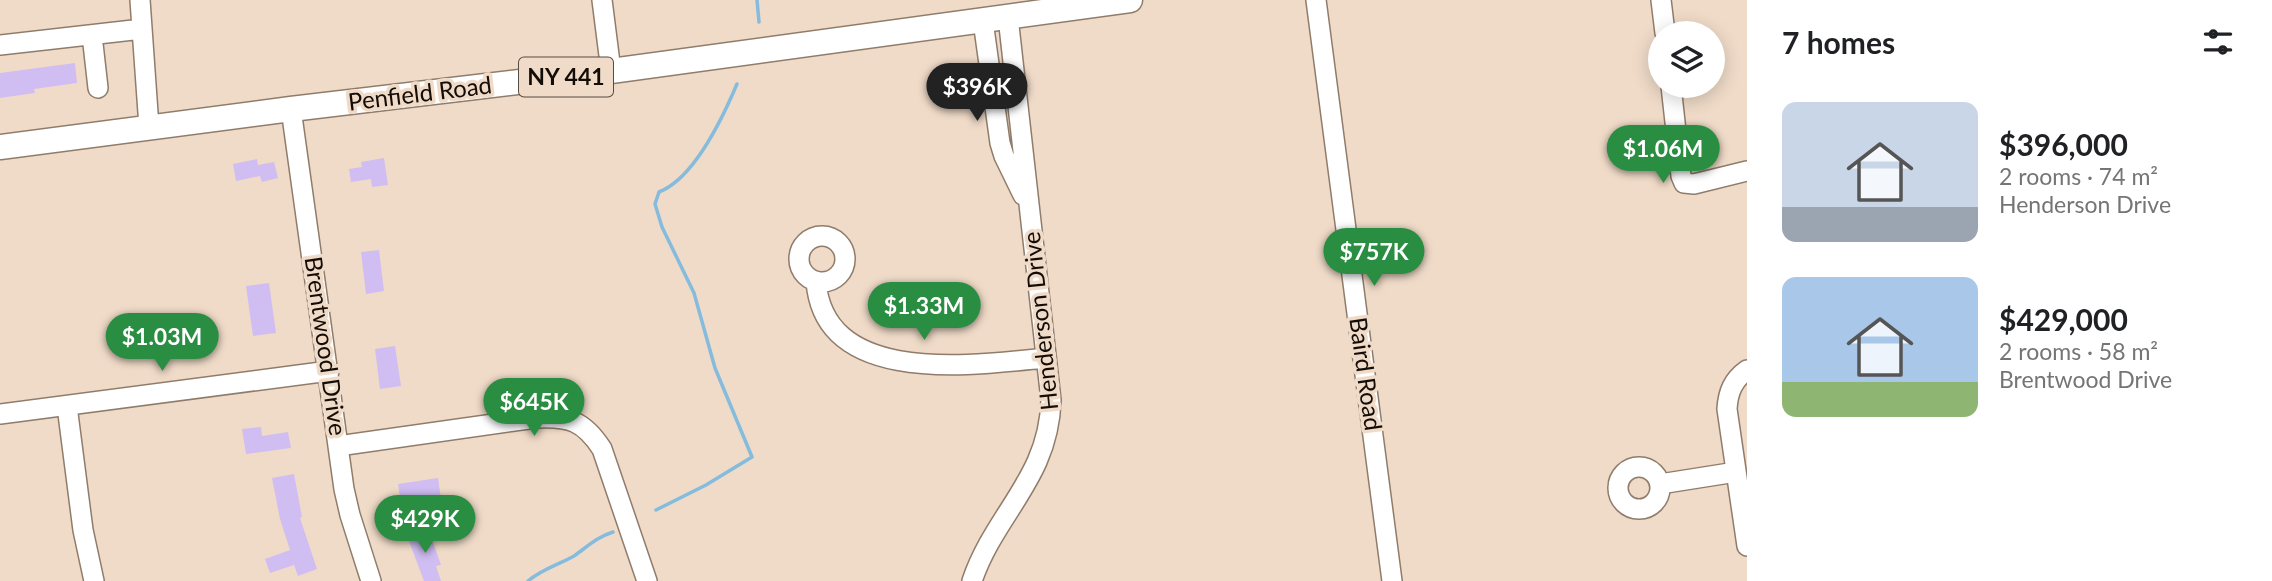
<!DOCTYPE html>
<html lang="en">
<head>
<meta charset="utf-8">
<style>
	body { margin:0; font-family:Lato,sans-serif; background:#f6f6f6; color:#202124; height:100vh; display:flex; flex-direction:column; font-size:26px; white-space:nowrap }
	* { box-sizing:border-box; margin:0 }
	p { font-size:23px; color:#757577 }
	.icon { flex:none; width:38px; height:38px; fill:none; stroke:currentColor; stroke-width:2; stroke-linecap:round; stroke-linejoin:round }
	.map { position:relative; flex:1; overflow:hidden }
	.details { display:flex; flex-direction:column; background:#fff; width:525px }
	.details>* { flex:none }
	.controls { position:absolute; left:1648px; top:21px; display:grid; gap:14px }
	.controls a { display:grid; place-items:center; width:77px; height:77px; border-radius:50%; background:#fff; box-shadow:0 4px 18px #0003; font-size:35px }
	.price { position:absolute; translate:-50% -60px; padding:0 16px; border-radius:24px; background:#2a8e42; color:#fff; font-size:23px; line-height:46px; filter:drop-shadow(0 2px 4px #0008) }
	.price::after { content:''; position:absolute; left:50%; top:42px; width:21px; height:16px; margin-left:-10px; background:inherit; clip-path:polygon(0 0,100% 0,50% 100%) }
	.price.current { background:#222; color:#fff }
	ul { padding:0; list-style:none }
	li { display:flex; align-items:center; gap:21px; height:175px; padding:0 35px }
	li span { display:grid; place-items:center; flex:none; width:196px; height:140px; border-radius:14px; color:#555 }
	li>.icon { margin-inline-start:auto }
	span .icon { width:84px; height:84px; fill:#fffc; stroke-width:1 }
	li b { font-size:30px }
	h2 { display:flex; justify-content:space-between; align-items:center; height:84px; padding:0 35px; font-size:30px }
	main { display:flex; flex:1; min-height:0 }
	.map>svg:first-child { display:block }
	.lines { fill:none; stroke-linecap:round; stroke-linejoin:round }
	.stream { stroke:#85bcdd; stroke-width:3.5 }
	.building { fill:#d0bdf2 }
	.minor-casing { stroke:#8f7c6b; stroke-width:22 }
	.major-casing { stroke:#8f7c6b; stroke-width:27 }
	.minor { stroke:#fff; stroke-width:19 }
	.major { stroke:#fff; stroke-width:24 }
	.labels { text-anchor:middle; stroke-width:7; stroke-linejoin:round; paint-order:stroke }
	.shield { fill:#f0dbc8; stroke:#564b41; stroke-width:2 }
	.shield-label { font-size:23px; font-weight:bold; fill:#140d07 }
	.street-label { font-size:24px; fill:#140d07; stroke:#f0dbc8 }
</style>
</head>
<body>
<main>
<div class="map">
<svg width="1747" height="581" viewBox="0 0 1747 581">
	<rect width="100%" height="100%" fill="#f0dbc8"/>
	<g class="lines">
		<path class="stream" d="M757,0L759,22
			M656,510L706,485L752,457L715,368L694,293L662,227L655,204L659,192C695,178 723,117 737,84
			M528,581C542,569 558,565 574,556C587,547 597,537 613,532"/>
	</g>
	<path class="building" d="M75,63L77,83L34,89L35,93L0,98V73Z
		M384,158L388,185L372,187L371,179L351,182L349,169L362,167L361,162Z
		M257,159L258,165L274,162L278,178L262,182L260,176L236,181L233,164Z
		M379,250L384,291L366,294L361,252Z
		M269,283L276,333L253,336L246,286Z
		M395,346L401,386L380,389L375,349Z
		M261,427L262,436L288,432L291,448L246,454L242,429Z
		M294,474L302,517L300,518L317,569L298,576L294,565L270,573L265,559L290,550L280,519L272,478Z
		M438,478L441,499L401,505L398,484Z
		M428,528L441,565L436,566L441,581H424L407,536Z"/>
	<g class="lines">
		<g class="minor-casing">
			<path id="minor" d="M140,0L149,127
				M602,0L611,71
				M1316,0L1392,581
				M1661,0L1665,33
				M983,21L1000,143L1004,156L1023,195
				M92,35L98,88
				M0,45L142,29
				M1671,86L1681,176L1684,183L1694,184L1747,171
				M291,109L344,489L350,515L371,581
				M799 259a23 23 0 1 1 46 0a23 23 0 1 1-46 0Z
				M816,281C824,387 973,365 1046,358
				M1747,370C1733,380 1728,392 1727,409L1747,546
				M67,406L83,530L94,581
				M0,414L329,371
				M338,446L536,418C569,416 584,421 602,449L647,581
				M1618 488a21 21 0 1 1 42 0a21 21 0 1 1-42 0Z
				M1660,484L1736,472
				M972,581C995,513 1049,478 1051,400L1008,17"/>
		</g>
		<g class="major-casing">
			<path id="major" d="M0,147L291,109L611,71L1130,0"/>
		</g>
		<use href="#minor" class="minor"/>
		<use href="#major" class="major"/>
	</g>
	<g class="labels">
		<rect class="shield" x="519" y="57.5" width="94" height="39" rx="5"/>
		<g class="shield-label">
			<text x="566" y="85">NY 441</text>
		</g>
		<g class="street-label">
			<text transform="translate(420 94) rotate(-7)" y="8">Penfield Road</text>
			<text transform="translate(1041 321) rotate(-96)" y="8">Henderson Drive</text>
			<text transform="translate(325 346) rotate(82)" y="8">Brentwood Drive</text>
			<text transform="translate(1365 374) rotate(82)" y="8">Baird Road</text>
		</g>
	</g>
</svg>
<div class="controls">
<a><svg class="icon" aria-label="layers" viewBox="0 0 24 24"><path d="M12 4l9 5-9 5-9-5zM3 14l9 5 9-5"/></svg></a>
</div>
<b class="price current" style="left:977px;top:123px">$396K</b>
<b class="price" style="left:1663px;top:185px">$1.06M</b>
<b class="price" style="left:1374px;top:288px">$757K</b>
<b class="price" style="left:924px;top:342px">$1.33M</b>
<b class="price" style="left:162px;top:373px">$1.03M</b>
<b class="price" style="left:534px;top:438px">$645K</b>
<b class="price" style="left:425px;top:555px">$429K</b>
</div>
<section class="details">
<h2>7 homes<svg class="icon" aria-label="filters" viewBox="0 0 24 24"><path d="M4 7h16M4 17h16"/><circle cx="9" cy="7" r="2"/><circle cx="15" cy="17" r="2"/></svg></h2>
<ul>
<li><span style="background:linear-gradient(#c9d6e8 75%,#9aa5b1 0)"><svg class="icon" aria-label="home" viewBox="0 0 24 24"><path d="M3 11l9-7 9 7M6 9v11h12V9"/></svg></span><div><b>$396,000</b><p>2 rooms · 74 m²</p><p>Henderson Drive</p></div></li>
<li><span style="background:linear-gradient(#a9c7e8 75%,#8fb573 0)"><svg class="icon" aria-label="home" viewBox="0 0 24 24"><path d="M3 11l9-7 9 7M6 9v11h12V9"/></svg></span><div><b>$429,000</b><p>2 rooms · 58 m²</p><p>Brentwood Drive</p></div></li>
</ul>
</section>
</main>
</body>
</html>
